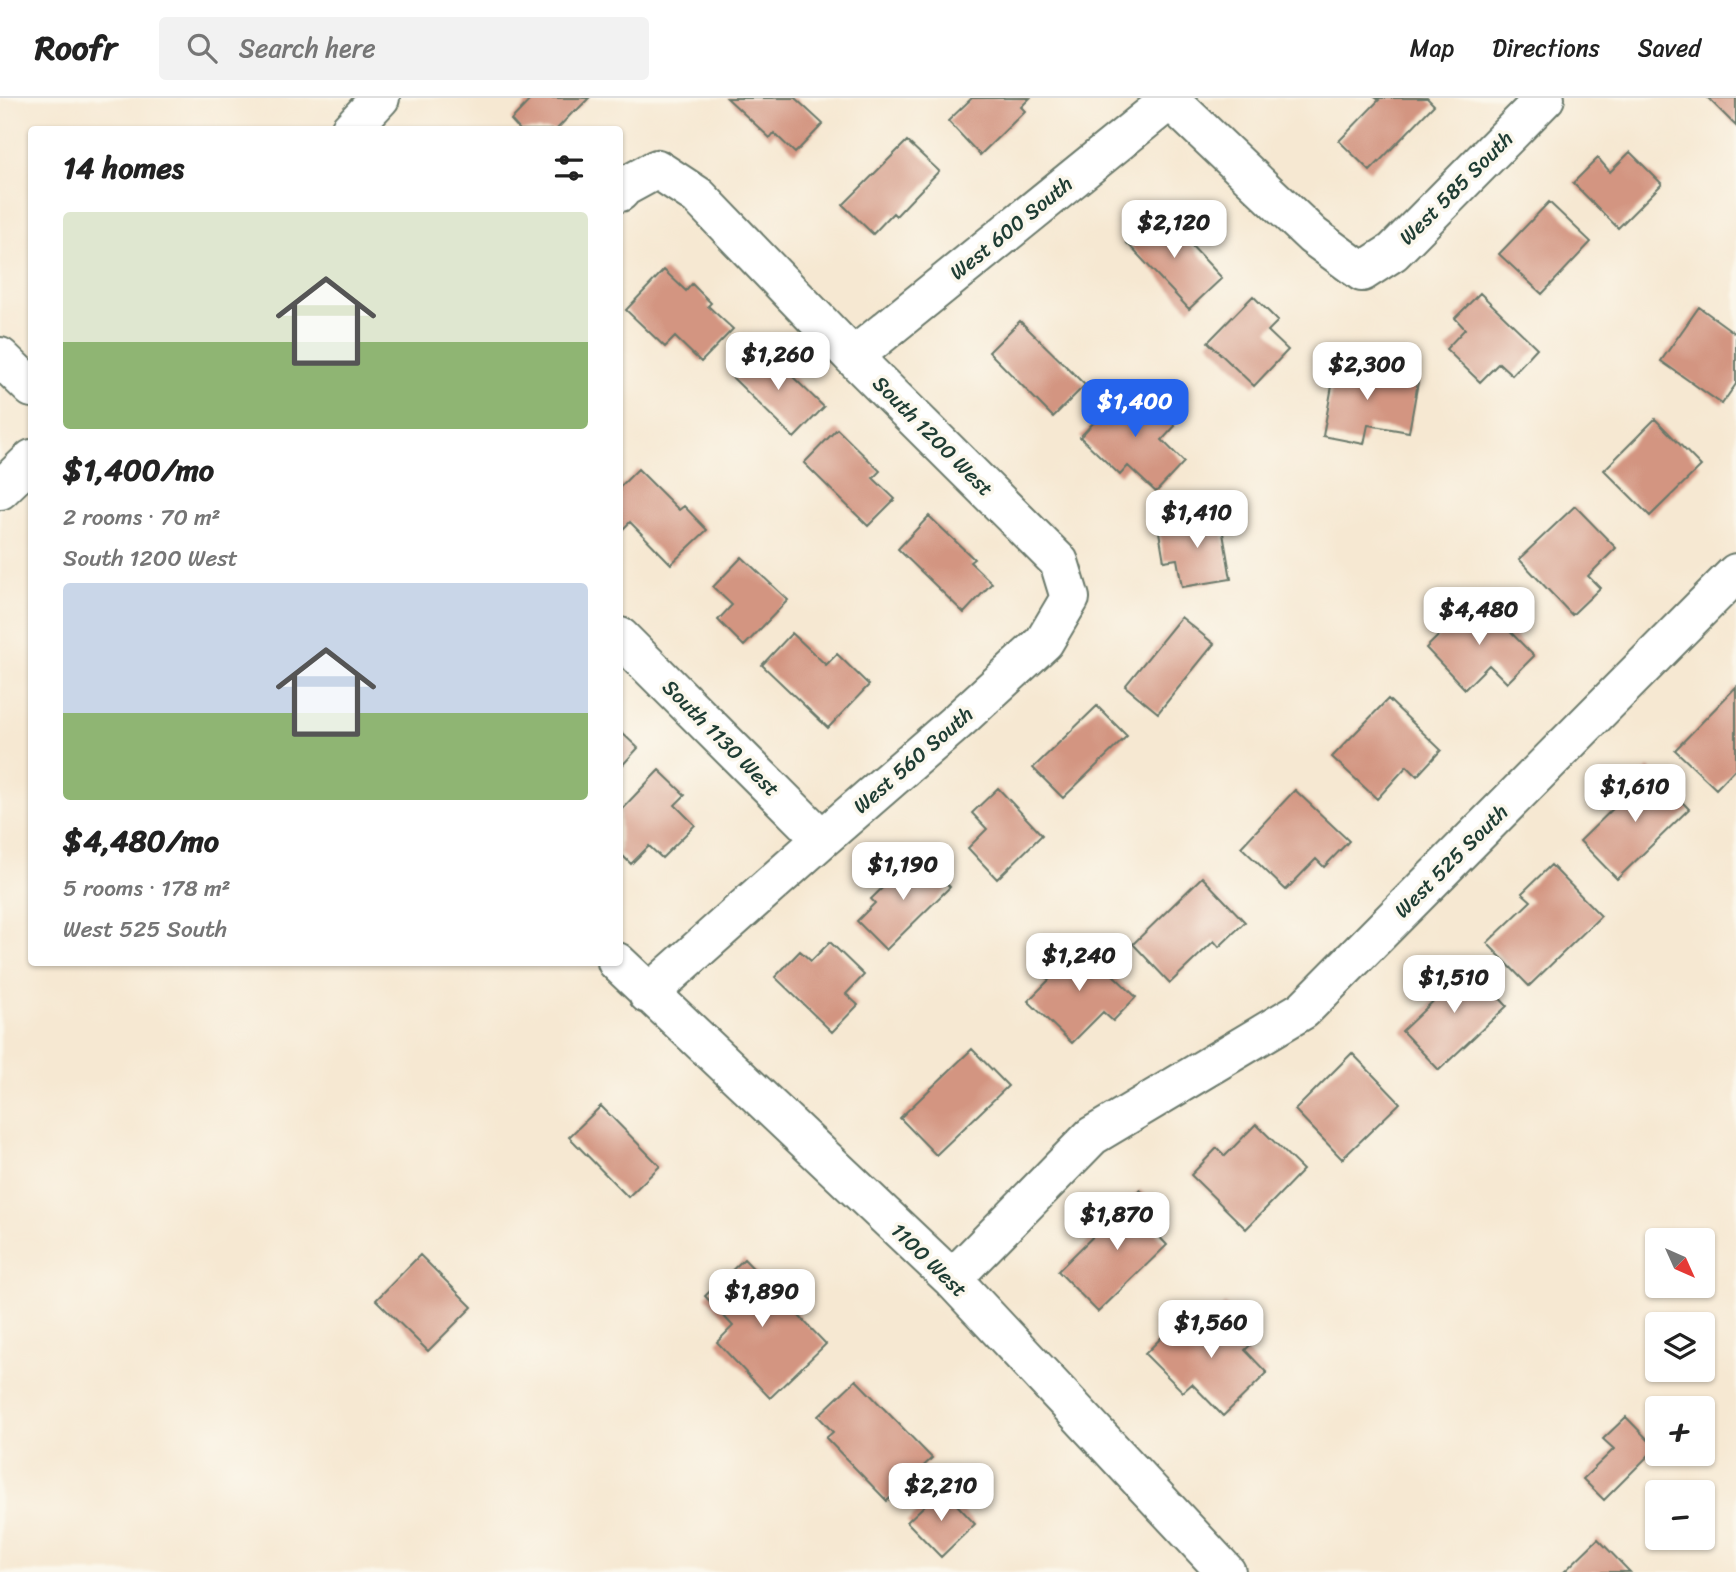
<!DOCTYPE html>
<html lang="en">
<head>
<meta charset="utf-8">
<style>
	body { margin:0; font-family:Sriracha,sans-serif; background:#f2f2f2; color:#222; height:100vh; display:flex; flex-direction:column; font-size:26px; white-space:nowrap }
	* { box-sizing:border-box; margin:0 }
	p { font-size:23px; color:#767676 }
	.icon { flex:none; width:38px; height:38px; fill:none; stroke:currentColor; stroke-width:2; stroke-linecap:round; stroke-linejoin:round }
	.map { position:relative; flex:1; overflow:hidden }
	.details { position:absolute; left:28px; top:28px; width:595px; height:840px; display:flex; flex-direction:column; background:#fff; border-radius:7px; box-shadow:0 2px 5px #0004 }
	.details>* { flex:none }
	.needle { width:46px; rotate:135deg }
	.fabs { position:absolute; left:1645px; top:1130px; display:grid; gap:14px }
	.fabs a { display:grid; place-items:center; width:70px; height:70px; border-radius:7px; background:#fff; box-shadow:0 2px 5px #0004; font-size:35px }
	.price { position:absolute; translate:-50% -60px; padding:0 16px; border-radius:14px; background:#fff; color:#222; font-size:23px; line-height:46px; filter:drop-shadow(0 2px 4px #0008) }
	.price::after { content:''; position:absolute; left:50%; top:42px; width:21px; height:16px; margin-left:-10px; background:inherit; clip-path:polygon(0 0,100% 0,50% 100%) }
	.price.selected { background:#2563eb; color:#fff }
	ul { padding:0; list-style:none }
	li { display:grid; align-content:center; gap:14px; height:371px; padding:0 35px }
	li span { display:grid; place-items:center; height:217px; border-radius:7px; color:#555 }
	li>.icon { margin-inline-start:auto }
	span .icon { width:126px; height:126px; fill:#fffc; stroke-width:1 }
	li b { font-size:30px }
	h2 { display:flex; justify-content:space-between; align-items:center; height:84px; padding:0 35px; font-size:30px }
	header { display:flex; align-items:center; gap:42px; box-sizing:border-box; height:98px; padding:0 35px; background:#fff; border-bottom:2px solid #e0e0e0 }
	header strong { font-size:33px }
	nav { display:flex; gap:38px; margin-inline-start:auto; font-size:24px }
	.search { width:490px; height:63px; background:#f2f2f2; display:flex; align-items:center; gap:18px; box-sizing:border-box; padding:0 24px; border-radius:7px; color:#767676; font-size:26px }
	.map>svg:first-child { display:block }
	.building { fill:#d39581 }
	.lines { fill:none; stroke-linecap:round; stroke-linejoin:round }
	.minor-casing { stroke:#6a796b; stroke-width:42 }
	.minor { stroke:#fff; stroke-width:38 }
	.labels { text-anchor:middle; stroke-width:7; stroke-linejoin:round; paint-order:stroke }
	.street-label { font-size:21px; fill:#1f3d34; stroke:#fbf7ec }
</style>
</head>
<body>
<header>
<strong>Roofr</strong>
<div class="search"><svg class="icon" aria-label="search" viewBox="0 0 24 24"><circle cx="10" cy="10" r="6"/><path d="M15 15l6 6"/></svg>Search here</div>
<nav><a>Map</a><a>Directions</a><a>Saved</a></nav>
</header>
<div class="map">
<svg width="1736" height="1474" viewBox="0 0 1736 1474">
	<rect width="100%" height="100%" fill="#fbf7ec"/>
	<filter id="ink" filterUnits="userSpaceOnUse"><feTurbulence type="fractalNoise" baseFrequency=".0143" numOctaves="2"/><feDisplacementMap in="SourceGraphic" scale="14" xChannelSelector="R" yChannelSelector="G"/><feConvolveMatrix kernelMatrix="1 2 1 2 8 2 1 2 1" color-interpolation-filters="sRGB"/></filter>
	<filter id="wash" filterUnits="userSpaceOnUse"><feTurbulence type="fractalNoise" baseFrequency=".00686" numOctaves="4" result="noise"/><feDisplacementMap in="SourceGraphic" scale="28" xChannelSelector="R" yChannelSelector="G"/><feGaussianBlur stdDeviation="1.57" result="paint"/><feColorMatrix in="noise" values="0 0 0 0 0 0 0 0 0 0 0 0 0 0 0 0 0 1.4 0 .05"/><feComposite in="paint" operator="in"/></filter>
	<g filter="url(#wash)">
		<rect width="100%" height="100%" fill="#f6e8d2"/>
		<g id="blocks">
			<path class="building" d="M532,0H589L576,13L575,12L556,32H520L511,22Z
				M727,0H795L823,26L795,55L774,35L770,40Z
				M972,0H1030L1021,9L1025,13L980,57L948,23Z
				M1376,0H1427L1434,7L1370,73L1339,43L1379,2Z
				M1708,0H1736V28Z
				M907,43L939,73L896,118L893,115L873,136L843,107Z
				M1630,54L1662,86L1618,130L1573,85L1598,60L1610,74Z
				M1549,104L1591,144L1542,196L1499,156Z
				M1159,113L1222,180L1189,211L1126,144Z
				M664,172L686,193L692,186L711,205L708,208L733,231L701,264L675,239L665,249L626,212Z
				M1480,195L1537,250L1512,277L1499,265L1480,284L1446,251L1465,231L1455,220Z
				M1253,198L1278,223L1268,233L1288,252L1254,288L1208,244Z
				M1699,209L1736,236V286L1722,306L1661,263Z
				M1020,223L1085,287L1053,319L989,254Z
				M761,248L824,309L794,340L731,278Z
				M1337,260L1369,266L1367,275L1418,284L1409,334L1368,327L1364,346L1323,338Z
				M1131,285L1175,328L1162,342L1184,364L1156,394L1128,368L1120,377L1080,339Z
				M1655,321L1701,368L1650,418L1604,372Z
				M837,331L880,373L873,380L895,401L868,428L804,365Z
				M638,371L679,412L684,408L707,432L671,466L630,424L620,434V389Z
				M1575,408L1616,450L1588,478L1600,490L1572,517L1519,461Z
				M929,418L974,461L970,464L992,485L964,515L898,451Z
				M1220,418L1231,481L1182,489L1177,461L1164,463L1158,428Z
				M742,459L788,502L744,548L718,522L732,507L713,489Z
				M1477,500L1534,558L1507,585L1489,567L1465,591L1426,550Z
				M1181,519L1214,546L1158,615L1125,588Z
				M792,535L826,567L837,556L869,587L828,630L762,567Z
				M1736,589V670L1716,691L1675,652Z
				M1388,601L1441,652L1417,678L1407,668L1377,701L1332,659Z
				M1097,608L1127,638L1063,700L1033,670Z
				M620,633L638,650L620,670Z
				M1649,670L1689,711L1617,781L1580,743L1624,700L1621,697Z
				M659,672L685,697L675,707L695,727L662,760L649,748L631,766L620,755V713Z
				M998,690L1042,737L997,781L968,750L987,731L972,715Z
				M1295,692L1349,743L1324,769L1316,761L1286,792L1241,749Z
				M917,756L950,789L886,852L857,823L875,805L871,801Z
				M1551,767L1601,818L1529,888L1487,845L1531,803L1522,795Z
				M1202,779L1245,824L1219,849L1214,843L1170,885L1133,846Z
				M830,844L864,877L846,896L858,907L832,934L775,879L800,853L811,863Z
				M1083,848L1136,899L1113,923L1103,914L1072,945L1028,903L1049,882L1039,872L1060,851L1070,861Z
				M1462,860L1507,908L1439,972L1402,933L1444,893L1436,885Z
				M972,951L1008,988L936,1057L900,1020Z
				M1352,955L1400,1005L1342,1061L1295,1012Z
				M601,1008L660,1068L628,1099L569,1039Z
				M1256,1026L1303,1072L1246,1131L1191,1077L1217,1050L1225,1058Z
				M1140,1092L1169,1122L1155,1134L1167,1147L1098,1214L1058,1173Z
				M420,1157L472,1209L428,1253L376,1202Z
				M744,1161L826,1246L770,1300L717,1244L733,1228L705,1198Z
				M1225,1206L1258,1240L1245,1252L1267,1275L1223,1318L1192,1286L1183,1294L1145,1256L1175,1226L1190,1241Z
				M856,1282L932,1360L887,1403L826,1340L833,1334L818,1318Z
				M1626,1319L1656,1350L1604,1402L1583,1381L1614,1351L1603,1341Z
				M942,1391L975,1426L941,1459L907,1424Z
				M1598,1441L1630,1474H1564Z"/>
		</g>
	</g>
	<g filter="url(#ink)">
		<use href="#blocks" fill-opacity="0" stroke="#6a796b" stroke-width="2"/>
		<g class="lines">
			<g class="minor-casing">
				<path id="minor" d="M1168,0L1313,138L1362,174L1393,154L1545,0
					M350,32L380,0
					M620,94L624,89L657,71L698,98L853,259L1059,464L1070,500L1044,544L960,621L822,741L648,896
					M0,259L32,290
					M853,259L1170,2
					M0,392L32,361
					M620,539L822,741
					M617,864L952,1181L1226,1474
					M952,1181L1092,1038L1303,912L1736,475"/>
			</g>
			<use href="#minor" class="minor"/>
		</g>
	</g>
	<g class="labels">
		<g class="street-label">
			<text transform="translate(1456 90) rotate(-45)" y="7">West 585 South</text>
			<text transform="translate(1011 130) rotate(-39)" y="7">West 600 South</text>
			<text transform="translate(933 338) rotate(45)" y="7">South 1200 West</text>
			<text transform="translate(721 640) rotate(45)" y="7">South 1130 West</text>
			<text transform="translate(913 662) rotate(-41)" y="7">West 560 South</text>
			<text transform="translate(1451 763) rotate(-45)" y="7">West 525 South</text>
			<text transform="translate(929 1162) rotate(44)" y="7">1100 West</text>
		</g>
	</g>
</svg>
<div class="fabs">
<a><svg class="needle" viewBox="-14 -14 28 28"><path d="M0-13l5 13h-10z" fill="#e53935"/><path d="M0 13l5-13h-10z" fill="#767676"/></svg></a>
<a><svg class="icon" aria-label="layers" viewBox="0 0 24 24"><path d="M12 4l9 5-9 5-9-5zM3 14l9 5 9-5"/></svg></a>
<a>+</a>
<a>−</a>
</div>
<b class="price" style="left:1174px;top:162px">$2,120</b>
<b class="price" style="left:778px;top:294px">$1,260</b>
<b class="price" style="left:1367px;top:304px">$2,300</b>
<b class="price selected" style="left:1135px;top:341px">$1,400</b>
<b class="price" style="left:1197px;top:452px">$1,410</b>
<b class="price" style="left:1479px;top:549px">$4,480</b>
<b class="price" style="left:1635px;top:726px">$1,610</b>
<b class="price" style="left:903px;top:804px">$1,190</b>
<b class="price" style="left:1079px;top:895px">$1,240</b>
<b class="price" style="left:1454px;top:917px">$1,510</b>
<b class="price" style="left:1117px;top:1154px">$1,870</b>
<b class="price" style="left:762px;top:1231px">$1,890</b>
<b class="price" style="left:1211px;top:1262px">$1,560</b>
<b class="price" style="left:941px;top:1425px">$2,210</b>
<section class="details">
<h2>14 homes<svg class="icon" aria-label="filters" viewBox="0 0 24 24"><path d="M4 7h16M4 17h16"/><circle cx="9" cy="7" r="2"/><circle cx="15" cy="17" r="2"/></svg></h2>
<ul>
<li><span style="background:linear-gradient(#dfe7d0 60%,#8fb573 0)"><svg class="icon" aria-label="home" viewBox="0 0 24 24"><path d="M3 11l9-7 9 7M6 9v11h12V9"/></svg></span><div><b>$1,400/mo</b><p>2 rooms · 70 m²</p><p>South 1200 West</p></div></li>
<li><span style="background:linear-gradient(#c9d6e8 60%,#8fb573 0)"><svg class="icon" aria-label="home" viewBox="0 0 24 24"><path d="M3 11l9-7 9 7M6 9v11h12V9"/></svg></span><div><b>$4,480/mo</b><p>5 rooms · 178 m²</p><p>West 525 South</p></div></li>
</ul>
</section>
</div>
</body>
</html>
